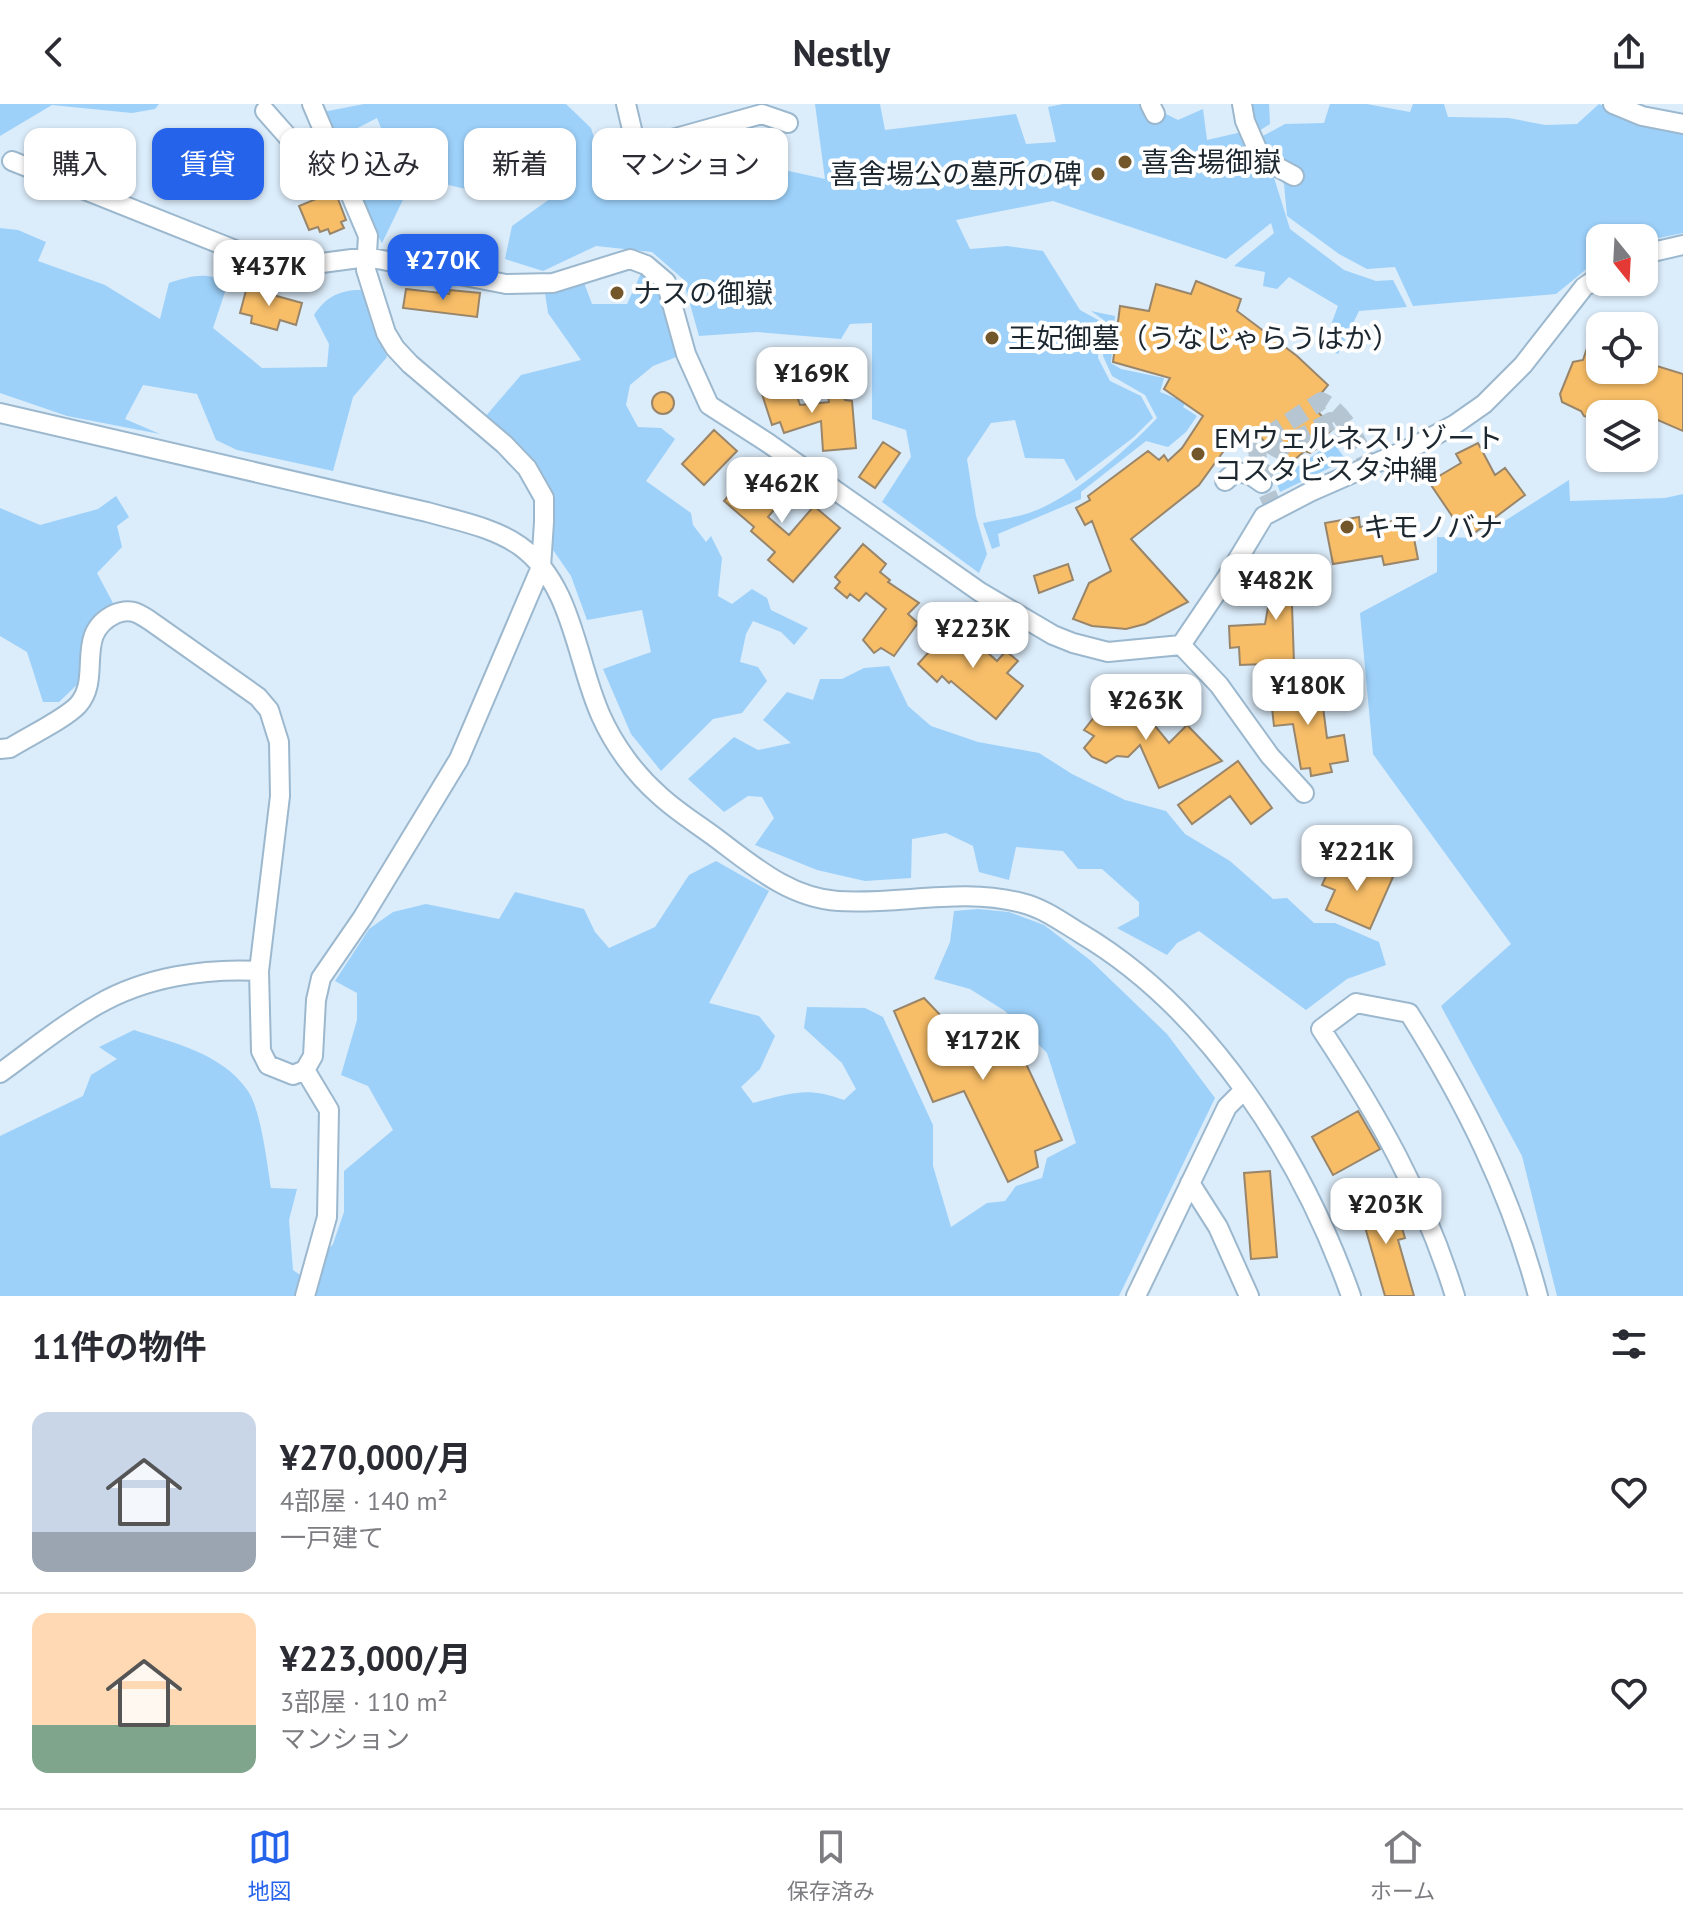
<!DOCTYPE html>
<html lang="ja">
<head>
<meta charset="utf-8">
<style>
	body { margin:0; font-family:"PT Sans","Noto Sans JP",sans-serif; background:#f7f7f7; color:#2b2b33; height:100vh; display:flex; flex-direction:column; font-size:30px; white-space:nowrap }
	* { box-sizing:border-box; margin:0 }
	p { font-size:26px; color:#7c7c81 }
	.icon { flex:none; width:44px; height:44px; fill:none; stroke:currentColor; stroke-width:2; stroke-linecap:round; stroke-linejoin:round }
	.map { position:relative; height:1192px; overflow:hidden }
	.details { display:flex; flex-direction:column; background:#fff; flex:1 }
	.details>* { flex:none }
	.hud { position:absolute; left:24px; top:24px; width:800px; height:72px; display:flex; gap:16px }
	.needle { width:52px; rotate:162deg }
	.buttons { position:absolute; left:1586px; top:120px; display:grid; gap:16px }
	.buttons a { display:grid; place-items:center; width:72px; height:72px; border-radius:16px; background:#fff; box-shadow:0 2px 6px #0004; font-size:40px }
	.price { position:absolute; translate:-50% -68px; padding:0 18px; border-radius:16px; background:#fff; color:#222; font-size:26px; line-height:52px; filter:drop-shadow(0 2px 4px #0008) }
	.price::after { content:''; position:absolute; left:50%; top:48px; width:24px; height:18px; margin-left:-12px; background:inherit; clip-path:polygon(0 0,100% 0,50% 100%) }
	.price.current { background:#2563eb; color:#fff }
	ul { padding:0; list-style:none }
	li { display:flex; align-items:center; gap:24px; height:200px; padding:0 32px }
	li+li { border-top:2px solid #e1e1e2 }
	li span { display:grid; place-items:center; flex:none; width:224px; height:160px; border-radius:16px; color:#555 }
	li>.icon { margin-inline-start:auto }
	span .icon { width:96px; height:96px; fill:#fffc; stroke-width:1 }
	li b { font-size:34px }
	h2 { display:flex; justify-content:space-between; align-items:center; height:96px; padding:0 32px; font-size:34px }
	.chip { padding:0 28px; border-radius:16px; background:#fff; box-shadow:0 2px 6px #0004; font-size:28px; line-height:72px }
	.chip.current { background:#2563eb; color:#fff }
	header { display:flex; justify-content:space-between; align-items:center; height:104px; padding:0 32px; background:#fff; font-size:36px; font-weight:700 }
	.menu { display:flex; justify-content:space-around; align-items:center; height:112px; border-top:2px solid #e1e1e2; background:#fff; font-size:22px; color:#7c7c81 }
	.menu a { display:grid; justify-items:center; gap:4px }
	.menu .current { color:#2563eb }
	.map>svg:first-child { display:block }
	.green { fill:#9dd1fa }
	.building { fill:#f7bd67; stroke:#98856a; stroke-width:2 }
	.lines { fill:none; stroke-linecap:round; stroke-linejoin:round }
	.minor-tunnel { stroke:#b5c5d1; stroke-width:18; stroke-dasharray:18 9; stroke-linecap:butt }
	.minor-casing { stroke:#9cb8ce; stroke-width:22 }
	.minor { stroke:#fff; stroke-width:18 }
	.poi-dot { fill:#735629; stroke:#fff; stroke-width:3 }
	.labels { text-anchor:middle; stroke-width:8; stroke-linejoin:round; paint-order:stroke }
	.poi-label { font-size:28px; fill:#1c272f; stroke:#fff; text-anchor:start }
</style>
</head>
<body>
<header><svg class="icon" aria-label="back" viewBox="0 0 24 24"><path d="M15 5l-7 7 7 7"/></svg>Nestly<svg class="icon" aria-label="share" viewBox="0 0 24 24"><path d="M12 15V3M7 8l5-5 5 5M5 13v7h14v-7"/></svg></header>
<div class="map">
<svg width="1683" height="1192" viewBox="0 0 1683 1192">
	<rect width="100%" height="100%" fill="#dbecfa"/>
	<path class="green" d="M0,0H159L155,5L132,9L52,1L0,32Z
		M364,0H566L591,24L610,84L660,79L653,44L728,31L735,55L825,75L815,0H880L885,26L1016,10L1026,40L1056,38L1048,3L1063,0H1146L1178,16L1203,5L1207,36L1242,28V0H1269L1270,20L1259,27L1261,33L1285,20L1324,19L1330,0H1367L1410,8L1413,0H1444L1448,13L1509,14L1545,21L1577,20L1599,0L1640,16L1683,25V129L1644,137V134H1600V154L1556,190L1413,202L1395,163L1367,165L1339,150L1287,112L1284,80L1266,48L1290,125L1344,166L1376,177L1393,176L1407,203L1359,207L1338,250L1323,242L1338,202L1289,173L1277,185L1263,182L1265,168L1234,162L1274,129L1271,119L1226,155L1053,97L956,116L970,145L1007,142L1043,147L1080,206L1100,217L1098,254L1110,277L1141,292L1153,314L1134,333L1076,377L1064,355L1025,354L1015,316L991,319L967,355L976,412L987,450L979,469L882,398L911,353L906,326L872,315V219L850,220L841,235L757,228L699,232L683,175L652,148L596,142L543,167L505,155L512,122L558,89L552,57L509,26L470,86L414,73L382,139L360,102L348,60L383,29L377,14L336,35L323,8Z
		M0,124L18,126L46,138L38,157L105,181L160,215L169,179C190,172 208,167 228,179L213,224L262,264L327,263L329,240L314,211C326,192 342,185 364,186L372,221L387,253L353,293L333,367L237,346L216,336L197,290L143,281L125,315L160,330L67,312L0,289Z
		M642,167L656,177L679,252L653,262L630,281L626,301L638,323L661,324L675,335L646,377L691,409L693,421L706,438L711,432L722,454L718,492L732,500L752,485L767,494L771,506L808,524L794,541L781,528L753,517L746,530L740,558L758,563L767,577L742,609L713,615L661,667L631,630L603,565L651,548L642,506L587,516L571,472L551,443L553,431L547,390L485,313L521,271L581,256L548,209L545,189L559,186L583,176L592,200H627Z
		M1091,207L1115,212L1111,259L1121,265L1164,274L1160,288L1175,294L1185,283L1192,287L1183,303L1197,312L1186,328L1168,343L1146,337L1081,388V395L998,430L1000,442L992,445L983,419C997,416 1012,414 1026,410C1069,397 1127,346 1157,314L1145,291L1112,272L1103,252L1105,217Z
		M1333,338L1346,356L1280,388L1274,372L1284,361L1291,367Z
		M1569,376L1570,397L1665,394L1683,390V1192H1557L1522,1052L1441,902L1511,840L1373,650L1360,509L1437,468V433L1478,434Z
		M116,392L129,413L117,422L122,443L97,469L113,499L91,521L81,577L59,598H43L27,548L0,532V404L40,421L98,405Z
		M889,562L908,602L931,622L978,638L1039,649L1072,670L1125,696L1166,707L1185,730L1230,757L1273,795L1287,794L1314,819H1335L1379,838L1386,861L1347,875L1306,906L1199,827L1177,839L1167,851L1117,824L1139,812V798L1102,765H1078L1063,747L1016,743L1009,776L979,768L973,742L946,729L912,735L911,774L865,777L817,766L755,741L774,714L762,693L748,692L724,708L688,675L734,633L758,646L791,639L763,616L787,588L813,596L820,575H842L864,564Z
		M716,757L769,787L709,899L759,912L775,932L760,965L741,983L753,999C791,989 807,982 844,996L856,985L842,959L804,924L807,903L865,904L883,913L933,1021V1062L951,1123L987,1099L1005,1097L1016,1082L1042,1074L1047,1054L1076,1039L1047,949L1005,907L970,885L934,875L950,838L954,807L978,805L1009,808L1044,821L1090,856L1167,930L1215,994L1119,1192H0V1032L83,992L91,971L117,955L99,943L134,926C174,939 222,949 248,987C261,1006 267,1059 271,1084L297,1085L289,1116L293,1166L303,1173L333,1140L344,1108V1067L393,1026L368,982L341,971L357,916V889L335,877L369,825L393,808L426,800L499,815L515,788L584,805L595,828L609,844L655,823L689,771Z"/>
	<path class="building" d="M335,87L346,116L341,118L344,124L330,130L328,125L320,128L318,123L309,126L299,102Z
		M1196,177L1241,195L1237,207L1297,252L1328,281L1312,301L1333,325L1315,340L1316,345L1310,349L1305,347L1288,361L1251,324L1242,334L1236,330L1199,381L1131,435L1188,498L1145,520L1126,525L1092,522L1073,515L1089,479L1111,467L1092,417L1085,421L1076,404L1090,396L1088,392L1148,347L1159,356L1164,351L1168,357L1182,344L1203,312L1164,285L1170,274L1113,258L1120,202L1149,207L1156,180L1191,190Z
		M248,179L267,184L266,189L302,199L296,221L280,216L277,226L251,219L252,212L240,209Z
		M406,185L449,190L450,186L480,189L477,213L403,204Z
		M1597,214H1600V266H1644V258L1683,270V327L1644,310L1619,303L1616,310H1598L1590,314L1584,312L1581,307L1562,298L1560,290L1573,258L1583,256Z
		M791,274L800,301L829,298L828,293L843,292L845,296L852,297L856,344L823,347L821,317L784,329L780,318L772,321L760,284Z
		M652 299a11 11 0 1 1 22 0a11 11 0 1 1-22 0Z
		M714,326L737,347L704,381L682,360Z
		M883,338L900,349L875,384L859,373Z
		M1478,339L1495,371L1505,364L1525,391L1473,430L1461,415L1456,418L1429,378L1461,359L1456,350Z
		M764,362L782,378L774,388L783,395L768,413L789,431L814,402L840,424L793,478L768,456L775,448L751,427L754,423L724,397L734,385L741,389Z
		M1359,413L1360,423L1410,414L1418,455L1384,461L1382,452L1333,460L1325,419Z
		M863,440L886,460L880,468L890,476L888,478L919,499L908,510L918,519L894,552L881,544L874,549L863,536L886,505L866,489L859,497L850,490L847,494L835,484L840,478L835,473Z
		M1068,460L1073,476L1039,489L1034,472Z
		M1316,460L1311,499L1292,501L1294,559L1240,561L1239,543L1230,544L1229,522L1265,520L1271,487L1281,485L1283,464Z
		M955,519L997,557L1006,547L1018,557L1007,569L1023,582L996,615L951,577L949,579L942,572L937,578L918,560Z
		M1320,580L1327,634L1344,631L1348,657L1330,660L1332,668L1311,672L1310,664L1301,665L1293,620L1274,622L1270,586Z
		M1117,584L1146,611L1169,639L1187,621L1222,657L1159,684L1140,641L1128,653L1117,652L1106,659L1092,653L1084,644L1094,632L1084,626Z
		M1238,657L1272,704L1251,720L1230,692L1192,720L1178,701Z
		M1358,757L1393,773L1370,825L1326,806L1335,786L1322,781L1331,761L1352,770Z
		M924,894L943,914H948L954,927L986,913L1011,928L1062,1036L1035,1047L1038,1063L1008,1078L964,987L933,998L894,907Z
		M1358,1007L1380,1045L1333,1071L1312,1033Z
		M1270,1067L1277,1153L1251,1155L1244,1069Z
		M1387,1091L1394,1116L1399,1114L1405,1134L1398,1136L1414,1192H1385L1358,1099Z"/>
	<g class="lines">
		<path class="minor-tunnel" d="M1263,377L1266,361L1273,348L1331,317L1349,330
			M1275,406L1259,372L1257,343L1264,334L1321,297C1345,308 1358,339 1369,362"/>
		<g class="minor-casing">
			<path id="minor" d="M626,0L643,72
				M1150,0L1155,10
				M1242,0L1245,17L1261,54L1294,72
				M1613,0L1642,12L1683,20
				M265,7L303,50L333,49
				M634,35H672L762,10L788,19
				M12,57L268,159L299,162L367,153L506,180L553,179L630,155L646,161L666,178L686,250L709,301L768,339L980,488L1053,531L1073,539L1108,548L1181,541L1229,470L1264,412L1310,388L1417,341L1454,321L1484,300L1523,261L1584,183L1600,172
				M1644,150L1683,141
				M0,309L427,408C458,417 493,423 520,442C573,480 576,557 601,612C614,641 635,670 659,691C675,706 694,718 712,731C750,759 788,794 838,797C900,801 961,783 1022,799C1043,804 1062,818 1080,829C1209,905 1302,1054 1351,1192
				M1225,377L1235,368L1249,370L1262,379
				M1181,541L1219,581L1270,652L1304,689
				M0,645L10,644C27,633 65,615 78,601C103,573 73,530 115,510C129,504 137,508 149,516L258,593L269,606L279,638L280,692L259,867L261,947L268,961L293,971L305,966L313,952L316,896L321,874L363,813L459,655L541,463L544,418V394L527,364L504,340L410,260L395,244L386,229L366,166L368,132L312,0
				M305,966L329,1006L327,1113L305,1192
				M0,969C32,946 63,920 97,901C145,873 205,864 259,867
				M1190,1079L1218,1123L1249,1192
				M1136,1192L1227,1003L1244,986
				M1455,1192C1424,1092 1378,1011 1321,925L1356,899L1409,909C1465,998 1511,1090 1538,1192"/>
		</g>
		<use href="#minor" class="minor"/>
	</g>
	<g class="poi-dot">
		<circle cx="1125" cy="58" r="8"/>
		<circle cx="1098" cy="70" r="8"/>
		<circle cx="617" cy="189" r="8"/>
		<circle cx="992" cy="234" r="8"/>
		<circle cx="1198" cy="350" r="8"/>
		<circle cx="1347" cy="423" r="8"/>
	</g>
	<g class="labels">
		<g class="poi-label">
			<text x="1141" y="68">喜舎場御嶽</text>
			<text x="1082" y="80" text-anchor="end">喜舎場公の墓所の碑</text>
			<text x="633" y="199">ナスの御嶽</text>
			<text x="1008" y="244">王妃御墓（うなじゃらうはか）</text>
			<text x="1214" y="344">EMウェルネスリゾート<tspan x="1214" dy="32">コスタビスタ沖縄</tspan></text>
			<text x="1363" y="433">キモノバナ</text>
		</g>
	</g>
</svg>
<div class="buttons">
<a><svg class="needle" viewBox="-14 -14 28 28"><path d="M0-13l5 13h-10z" fill="#e53935"/><path d="M0 13l5-13h-10z" fill="#7c7c81"/></svg></a>
<a><svg class="icon" aria-label="locate" viewBox="0 0 24 24"><circle cx="12" cy="12" r="6"/><path d="M12 2v4M12 18v4M2 12h4M18 12h4"/></svg></a>
<a><svg class="icon" aria-label="layers" viewBox="0 0 24 24"><path d="M12 4l9 5-9 5-9-5zM3 14l9 5 9-5"/></svg></a>
</div>
<b class="price current" style="left:443px;top:198px">¥270K</b>
<b class="price" style="left:269px;top:204px">¥437K</b>
<b class="price" style="left:812px;top:311px">¥169K</b>
<b class="price" style="left:782px;top:421px">¥462K</b>
<b class="price" style="left:1276px;top:518px">¥482K</b>
<b class="price" style="left:973px;top:566px">¥223K</b>
<b class="price" style="left:1308px;top:623px">¥180K</b>
<b class="price" style="left:1146px;top:638px">¥263K</b>
<b class="price" style="left:1357px;top:789px">¥221K</b>
<b class="price" style="left:983px;top:978px">¥172K</b>
<b class="price" style="left:1386px;top:1142px">¥203K</b>
<div class="hud">
<a class="chip">購入</a>
<a class="chip current">賃貸</a>
<a class="chip">絞り込み</a>
<a class="chip">新着</a>
<a class="chip">マンション</a>
</div>
</div>
<section class="details">
<h2>11件の物件<svg class="icon" aria-label="filters" viewBox="0 0 24 24"><path d="M4 7h16M4 17h16"/><circle cx="9" cy="7" r="2"/><circle cx="15" cy="17" r="2"/></svg></h2>
<ul>
<li><span style="background:linear-gradient(#c9d6e8 75%,#9aa5b1 0)"><svg class="icon" aria-label="home" viewBox="0 0 24 24"><path d="M3 11l9-7 9 7M6 9v11h12V9"/></svg></span><div><b>¥270,000/月</b><p>4部屋 · 140 m²</p><p>一戸建て</p></div><svg class="icon" aria-label="heart" viewBox="0 0 24 24"><path d="M12 20l-8-8c-3-5 5-10 8-4 3-6 11-1 8 4z"/></svg></li>
<li><span style="background:linear-gradient(#ffd9b3 70%,#7fa58c 0)"><svg class="icon" aria-label="home" viewBox="0 0 24 24"><path d="M3 11l9-7 9 7M6 9v11h12V9"/></svg></span><div><b>¥223,000/月</b><p>3部屋 · 110 m²</p><p>マンション</p></div><svg class="icon" aria-label="heart" viewBox="0 0 24 24"><path d="M12 20l-8-8c-3-5 5-10 8-4 3-6 11-1 8 4z"/></svg></li>
</ul>
</section>
<nav class="menu">
<a class="current"><svg class="icon" aria-label="map" viewBox="0 0 24 24"><path d="M3 6l6-2 6 2 6-2v14l-6 2-6-2-6 2zM9 4v14M15 6v14"/></svg>地図</a>
<a><svg class="icon" aria-label="saved" viewBox="0 0 24 24"><path d="M7 4h10v16l-5-4-5 4z"/></svg>保存済み</a>
<a><svg class="icon" aria-label="home" viewBox="0 0 24 24"><path d="M3 11l9-7 9 7M6 9v11h12V9"/></svg>ホーム</a>
</nav>
</body>
</html>
